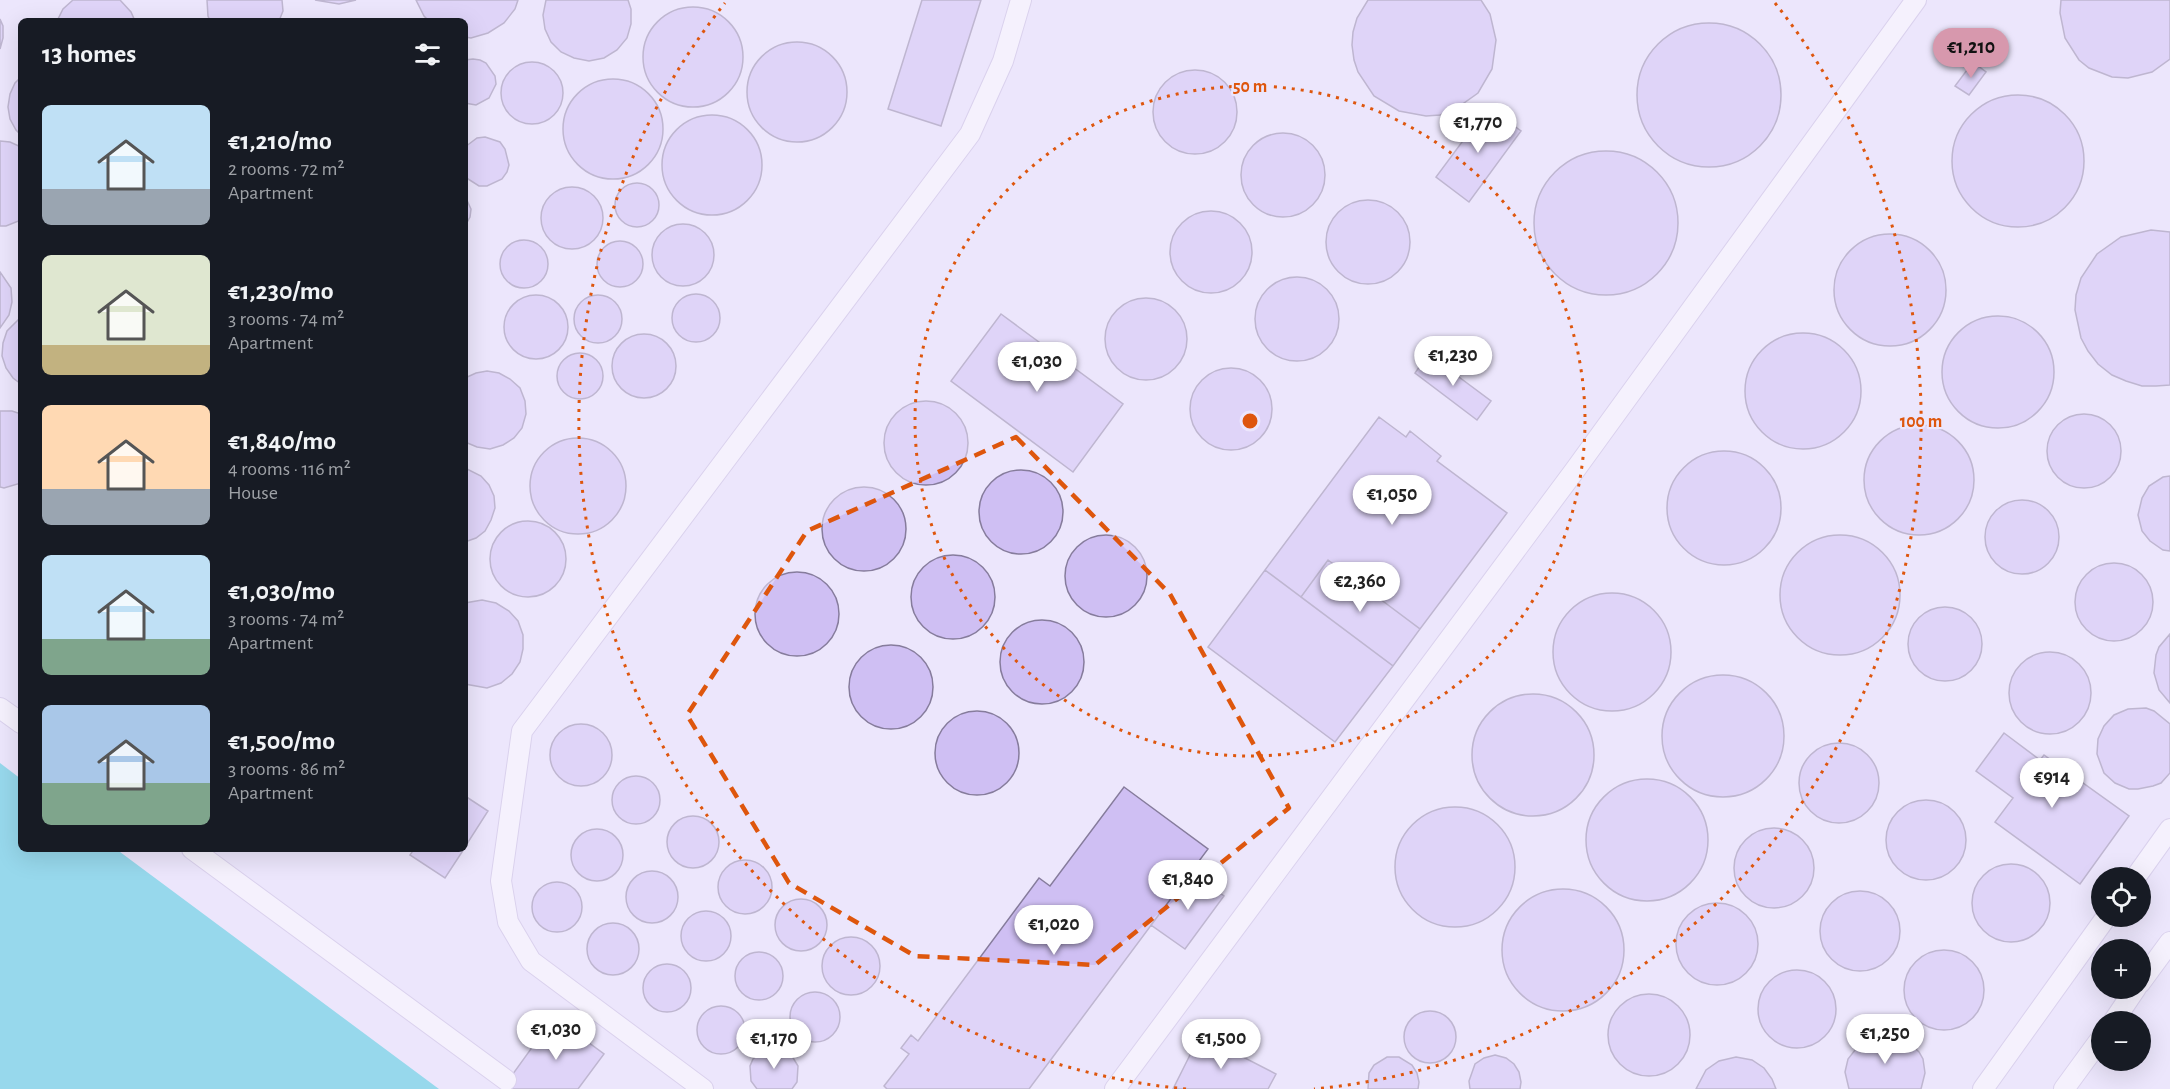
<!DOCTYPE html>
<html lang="en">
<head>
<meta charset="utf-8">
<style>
	body { margin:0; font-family:"Alegreya Sans",sans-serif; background:#20242c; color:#f1f3f6; height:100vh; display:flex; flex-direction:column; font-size:22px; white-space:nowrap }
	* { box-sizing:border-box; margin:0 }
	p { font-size:20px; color:#9ea1a6 }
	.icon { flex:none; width:33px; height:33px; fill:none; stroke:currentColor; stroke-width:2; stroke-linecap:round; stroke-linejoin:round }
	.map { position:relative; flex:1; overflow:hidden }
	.side { position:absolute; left:18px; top:18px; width:450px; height:834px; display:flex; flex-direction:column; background:#171b24; border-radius:9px; box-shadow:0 6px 24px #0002 }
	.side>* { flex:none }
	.buttons { position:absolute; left:2091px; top:867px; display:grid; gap:12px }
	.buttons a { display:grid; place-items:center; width:60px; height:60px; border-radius:50%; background:#171b24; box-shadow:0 6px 24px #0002; font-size:30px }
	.price { position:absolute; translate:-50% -51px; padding:0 14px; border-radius:21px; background:#fff; color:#222; font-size:20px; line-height:39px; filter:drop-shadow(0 2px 3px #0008) }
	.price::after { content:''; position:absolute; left:50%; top:36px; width:18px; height:14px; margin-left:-9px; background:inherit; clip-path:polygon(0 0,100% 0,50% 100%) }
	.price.active { background:#d798ad; color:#111 }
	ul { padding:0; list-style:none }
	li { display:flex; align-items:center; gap:18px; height:150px; padding:0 24px }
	li span { display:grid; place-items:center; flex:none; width:168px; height:120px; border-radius:9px; color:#555 }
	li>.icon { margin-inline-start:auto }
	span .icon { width:72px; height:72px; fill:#fffc; stroke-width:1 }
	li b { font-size:26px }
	h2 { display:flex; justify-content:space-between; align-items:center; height:72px; padding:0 24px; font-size:26px }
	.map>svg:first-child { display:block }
	.water { fill:#30c8da }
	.building { fill:#cfbff3; stroke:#867c9c; stroke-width:1.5 }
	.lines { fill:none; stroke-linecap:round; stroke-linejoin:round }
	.service-casing { stroke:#c3b9dc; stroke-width:22 }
	.service { stroke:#fff; stroke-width:20 }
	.marked { fill:none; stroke:#de560d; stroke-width:4.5; stroke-dasharray:12 8; stroke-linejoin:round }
	.ring { fill:none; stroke:#de560d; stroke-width:3; stroke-dasharray:3 6 }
	.centre { fill:#de560d; stroke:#ece6fc; stroke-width:3 }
	.ring-label { font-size:18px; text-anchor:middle; font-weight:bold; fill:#de560d; stroke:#ece6fc; stroke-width:4.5; stroke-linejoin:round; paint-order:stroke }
</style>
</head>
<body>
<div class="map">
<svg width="2170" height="1089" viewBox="0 0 2170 1089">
	<rect width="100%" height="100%" fill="#ece6fc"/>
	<path class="water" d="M0,763L21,779V849H116L439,1089H0Z"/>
	<path class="building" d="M73,0H120L131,12L135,21H57L63,9Z
		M207,0H282L283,11L279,21H210L208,16Z
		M315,0H356L339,4Z
		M416,0H518L515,9L504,23L488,33L471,38L465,37V21H429L424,16Z
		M546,0H628L631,9V24L627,38L617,50L604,58L589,61L574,58L561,52L551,42L545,29L543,15Z
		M922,0H981L941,126L888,109Z
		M1368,0H1481L1490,14L1496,40L1492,69L1478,93L1454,110L1440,115L1426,116L1399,111L1374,96L1358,72L1354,60L1352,45L1353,32L1357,18Z
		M2061,0H2170V59L2152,72L2128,78L2112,77L2089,68L2079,60L2065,38L2060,13Z
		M643 57a50 50 0 1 1 100 0a50 50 0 1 1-100 0Z
		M0,19L3,26V38L0,49Z
		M1637 95a72 72 0 1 1 144 0a72 72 0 1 1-144 0Z
		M747 92a50 50 0 1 1 100 0a50 50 0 1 1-100 0Z
		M473,59L480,60L486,63L495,76L496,84L489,98L476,105L465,103V60Z
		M501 93a31 31 0 1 1 62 0a31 31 0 1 1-62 0Z
		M1973,62L1986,72L1969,95L1955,86Z
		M1153 112a42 42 0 1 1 84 0a42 42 0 1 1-84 0Z
		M21,77V135L16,130L10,119L8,107L10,94L15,83Z
		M563 129a50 50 0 1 1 100 0a50 50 0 1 1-100 0Z
		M1952 161a66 66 0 1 1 132 0a66 66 0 1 1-132 0Z
		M1488,107L1521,131L1469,202L1436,177Z
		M662 165a50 50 0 1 1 100 0a50 50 0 1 1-100 0Z
		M1241 175a42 42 0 1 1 84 0a42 42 0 1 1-84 0Z
		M485,137L500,142L505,149L509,165L507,172L502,179L487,186H479L465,177V147L477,138Z
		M0,141L10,142L21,147V220L6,226H0Z
		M1534 223a72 72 0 1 1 144 0a72 72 0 1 1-144 0Z
		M615 205a22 22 0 1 1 44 0a22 22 0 1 1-44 0Z
		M541 218a31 31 0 1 1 62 0a31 31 0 1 1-62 0Z
		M465,196L471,209L470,217L465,226Z
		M1326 242a42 42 0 1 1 84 0a42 42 0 1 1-84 0Z
		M1170 252a41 41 0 1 1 82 0a41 41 0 1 1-82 0Z
		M652 255a31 31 0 1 1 62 0a31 31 0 1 1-62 0Z
		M2151,230L2170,232V385L2156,386H2142L2126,381L2112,375L2098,364L2088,351L2081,338L2075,310L2076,295L2081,278L2097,254L2121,237Z
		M1834 290a56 56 0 1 1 112 0a56 56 0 1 1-112 0Z
		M500 264a24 24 0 1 1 48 0a24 24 0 1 1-48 0Z
		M597 264a23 23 0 1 1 46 0a23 23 0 1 1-46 0Z
		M0,272L11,288L12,302L9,315L0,328Z
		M1255 319a42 42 0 1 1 84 0a42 42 0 1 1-84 0Z
		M672 318a24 24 0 1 1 48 0a24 24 0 1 1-48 0Z
		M504 327a32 32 0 1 1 64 0a32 32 0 1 1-64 0Z
		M574 319a24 24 0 1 1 48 0a24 24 0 1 1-48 0Z
		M1105 339a41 41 0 1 1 82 0a41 41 0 1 1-82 0Z
		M1001,314L1123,404L1073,472L951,381Z
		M1942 372a56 56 0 1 1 112 0a56 56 0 1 1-112 0Z
		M21,317V384L13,378L6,368L2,356L3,343L7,331Z
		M1745 391a58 58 0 1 1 116 0a58 58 0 1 1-116 0Z
		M612 366a32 32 0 1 1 64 0a32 32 0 1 1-64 0Z
		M557 376a23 23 0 1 1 46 0a23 23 0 1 1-46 0Z
		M1428,354L1491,401L1477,420L1415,373Z
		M1190 409a41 41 0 1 1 82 0a41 41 0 1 1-82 0Z
		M487,371L499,373L510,379L520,388L525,401L526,414L522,428L514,438L503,445L490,449L477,447L465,442V378L476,373Z
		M884 443a42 42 0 1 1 84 0a42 42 0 1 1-84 0Z
		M0,411H12L21,414V483L4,488L0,487Z
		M2047 451a37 37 0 1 1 74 0a37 37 0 1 1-74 0Z
		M1379,417L1406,437L1410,431L1441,456L1437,461L1507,513L1420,629L1328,560L1301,597L1265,570Z
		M1864 480a55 55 0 1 1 110 0a55 55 0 1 1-110 0Z
		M530 486a48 48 0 1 1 96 0a48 48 0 1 1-96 0Z
		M1667 508a57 57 0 1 1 114 0a57 57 0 1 1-114 0Z
		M465,468L481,476L489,485L494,496L495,508L491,520L485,531L476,538L465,542Z
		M979 512a42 42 0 1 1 84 0a42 42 0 1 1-84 0Z
		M2170,476V551L2163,550L2150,541L2142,531L2138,515L2142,498L2149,486L2163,477Z
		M822 529a42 42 0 1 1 84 0a42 42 0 1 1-84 0Z
		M1985 537a37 37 0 1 1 74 0a37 37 0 1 1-74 0Z
		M490 559a38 38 0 1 1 76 0a38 38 0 1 1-76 0Z
		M1065 576a41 41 0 1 1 82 0a41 41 0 1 1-82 0Z
		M1780 595a60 60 0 1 1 120 0a60 60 0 1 1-120 0Z
		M911 597a42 42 0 1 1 84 0a42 42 0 1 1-84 0Z
		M1328,560L1420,629L1393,666L1301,597Z
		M2075 602a39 39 0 1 1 78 0a39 39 0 1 1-78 0Z
		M1265,570L1393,666L1335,742L1208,647Z
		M755 614a42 42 0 1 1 84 0a42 42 0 1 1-84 0Z
		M1553 652a59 59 0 1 1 118 0a59 59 0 1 1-118 0Z
		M482,600L496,603L509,611L518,621L523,635V649L520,662L512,674L501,683L487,688L465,684V603Z
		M1908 644a37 37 0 1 1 74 0a37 37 0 1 1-74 0Z
		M1000 662a42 42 0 1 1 84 0a42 42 0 1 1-84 0Z
		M2170,634V703L2159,690L2154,673L2156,655L2159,647Z
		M849 687a42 42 0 1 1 84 0a42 42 0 1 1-84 0Z
		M2009 693a41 41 0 1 1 82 0a41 41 0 1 1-82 0Z
		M1662 736a61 61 0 1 1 122 0a61 61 0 1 1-122 0Z
		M1472 755a61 61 0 1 1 122 0a61 61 0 1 1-122 0Z
		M2146,708L2154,711L2170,724V773L2161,783L2153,786L2138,789H2129L2115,783L2104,773L2097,754L2098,739L2104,726L2114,715L2128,709Z
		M935 753a42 42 0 1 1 84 0a42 42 0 1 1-84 0Z
		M550 755a31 31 0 1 1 62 0a31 31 0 1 1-62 0Z
		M2004,733L2040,760L2044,755L2129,816L2080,884L1995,822L2013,798L1976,771Z
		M1799 783a40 40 0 1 1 80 0a40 40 0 1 1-80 0Z
		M612 800a24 24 0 1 1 48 0a24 24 0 1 1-48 0Z
		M1586 840a61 61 0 1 1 122 0a61 61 0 1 1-122 0Z
		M1124,787L1208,849L1029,1089H887L884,1086L909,1054L901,1048L911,1035L918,1041L1039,878L1050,886Z
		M465,796L488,811L465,847Z
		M1886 840a40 40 0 1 1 80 0a40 40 0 1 1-80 0Z
		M1395 867a60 60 0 1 1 120 0a60 60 0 1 1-120 0Z
		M667 842a26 26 0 1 1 52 0a26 26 0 1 1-52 0Z
		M1734 868a40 40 0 1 1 80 0a40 40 0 1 1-80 0Z
		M571 855a26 26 0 1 1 52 0a26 26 0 1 1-52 0Z
		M414,849H464L445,878L410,855Z
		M718 887a27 27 0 1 1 54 0a27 27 0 1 1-54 0Z
		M1972 903a39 39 0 1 1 78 0a39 39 0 1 1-78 0Z
		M626 897a26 26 0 1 1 52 0a26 26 0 1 1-52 0Z
		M1191,872L1224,896L1185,949L1151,925Z
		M532 907a25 25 0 1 1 50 0a25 25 0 1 1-50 0Z
		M1502 950a61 61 0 1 1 122 0a61 61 0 1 1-122 0Z
		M1820 931a40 40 0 1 1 80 0a40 40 0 1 1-80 0Z
		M775 925a26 26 0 1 1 52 0a26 26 0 1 1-52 0Z
		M1676 944a41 41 0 1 1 82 0a41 41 0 1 1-82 0Z
		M681 936a25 25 0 1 1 50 0a25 25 0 1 1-50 0Z
		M587 949a26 26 0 1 1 52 0a26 26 0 1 1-52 0Z
		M822 966a29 29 0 1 1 58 0a29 29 0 1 1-58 0Z
		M1904 990a40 40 0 1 1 80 0a40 40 0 1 1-80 0Z
		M735 976a24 24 0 1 1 48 0a24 24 0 1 1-48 0Z
		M643 988a24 24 0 1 1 48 0a24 24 0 1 1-48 0Z
		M1758 1009a39 39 0 1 1 78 0a39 39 0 1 1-78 0Z
		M790 1017a25 25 0 1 1 50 0a25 25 0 1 1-50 0Z
		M1608 1035a41 41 0 1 1 82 0a41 41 0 1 1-82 0Z
		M697 1030a24 24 0 1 1 48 0a24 24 0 1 1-48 0Z
		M1404 1037a26 26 0 1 1 52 0a26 26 0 1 1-52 0Z
		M554,1017L604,1054L578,1089H502Z
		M1878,1034L1903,1037L1919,1052L1923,1059L1925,1073L1921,1089H1849L1845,1072L1848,1059L1862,1041Z
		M1200,1035L1276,1074L1268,1089H1173Z
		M773,1047L782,1048L789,1051L798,1066L797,1082L792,1089H757L751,1081L750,1066L753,1059L766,1049Z
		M1495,1055L1506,1058L1514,1064L1519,1072L1521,1082L1520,1089H1470L1469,1081L1475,1064L1484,1058Z
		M1387,1057H1399L1412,1065L1417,1073L1419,1082L1418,1089H1368L1369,1073L1374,1065Z
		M1736,1057L1752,1060L1764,1068L1772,1079L1776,1089H1696L1706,1070L1719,1061Z"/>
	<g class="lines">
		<g class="service-casing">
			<path id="service" d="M0,708L21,723
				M192,849L506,1080
				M2135,878L2170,829
				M2140,983L2170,942
				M2113,1022L2136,988
				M703,1089L531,961L508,922L501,881L522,731L970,134L1003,61L1021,0
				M1115,1089L1575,470L1916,0
				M1983,1089L2107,916
				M2064,1089L2102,1037"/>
		</g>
		<use href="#service" class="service"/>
	</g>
	<path d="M0 0H2170V1089H0ZM1016,437L1170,594L1289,808L1095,965L915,956L789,883L687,715L807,531Z" fill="#ece6fc" fill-opacity=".55" fill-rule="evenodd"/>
	<path class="marked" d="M1016,437L1170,594L1289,808L1095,965L915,956L789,883L687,715L807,531Z"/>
	<g class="ring">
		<circle cx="1250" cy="421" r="335"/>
		<path d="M1186 1089A671 671 0 0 1 725 3M1775 3A671 671 0 0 1 1314 1089"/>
	</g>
	<circle cx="1250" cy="421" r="9" class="centre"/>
	<g class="ring-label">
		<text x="1250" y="92">50 m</text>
		<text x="1921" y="427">100 m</text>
	</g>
</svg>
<div class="buttons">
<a><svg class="icon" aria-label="locate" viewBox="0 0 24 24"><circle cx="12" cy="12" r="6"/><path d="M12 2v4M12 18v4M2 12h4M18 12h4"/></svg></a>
<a>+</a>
<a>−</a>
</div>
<b class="price active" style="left:1971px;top:79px">€1,210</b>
<b class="price" style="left:1478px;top:154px">€1,770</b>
<b class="price" style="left:1453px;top:387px">€1,230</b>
<b class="price" style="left:1037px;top:393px">€1,030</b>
<b class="price" style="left:1392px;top:526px">€1,050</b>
<b class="price" style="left:1360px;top:613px">€2,360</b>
<b class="price" style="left:2052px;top:809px">€914</b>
<b class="price" style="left:1188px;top:911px">€1,840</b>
<b class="price" style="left:1054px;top:956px">€1,020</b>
<b class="price" style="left:556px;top:1061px">€1,030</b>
<b class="price" style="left:1885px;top:1065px">€1,250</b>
<b class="price" style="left:774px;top:1070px">€1,170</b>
<b class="price" style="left:1221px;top:1070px">€1,500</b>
<section class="side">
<h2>13 homes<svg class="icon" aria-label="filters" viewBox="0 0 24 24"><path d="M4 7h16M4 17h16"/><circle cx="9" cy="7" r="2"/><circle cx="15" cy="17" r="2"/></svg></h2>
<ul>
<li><span style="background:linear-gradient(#bfe0f5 70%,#9aa5b1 0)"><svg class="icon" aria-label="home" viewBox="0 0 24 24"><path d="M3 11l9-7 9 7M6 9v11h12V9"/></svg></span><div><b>€1,210/mo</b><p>2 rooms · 72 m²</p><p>Apartment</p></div></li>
<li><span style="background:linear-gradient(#dfe7d0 75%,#c2b280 0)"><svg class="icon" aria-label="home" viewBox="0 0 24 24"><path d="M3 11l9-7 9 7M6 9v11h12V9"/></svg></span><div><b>€1,230/mo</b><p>3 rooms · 74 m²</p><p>Apartment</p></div></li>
<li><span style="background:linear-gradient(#ffd9b3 70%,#9aa5b1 0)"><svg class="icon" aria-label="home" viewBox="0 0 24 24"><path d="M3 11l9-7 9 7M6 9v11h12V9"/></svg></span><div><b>€1,840/mo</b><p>4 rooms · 116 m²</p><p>House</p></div></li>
<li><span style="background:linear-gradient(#bfe0f5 70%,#7fa58c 0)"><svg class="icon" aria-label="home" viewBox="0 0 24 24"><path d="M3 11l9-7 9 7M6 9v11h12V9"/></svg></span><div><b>€1,030/mo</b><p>3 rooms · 74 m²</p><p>Apartment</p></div></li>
<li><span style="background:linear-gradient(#a9c7e8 65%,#7fa58c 0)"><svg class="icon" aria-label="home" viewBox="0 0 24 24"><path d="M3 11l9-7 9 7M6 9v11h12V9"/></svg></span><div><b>€1,500/mo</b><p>3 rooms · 86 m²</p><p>Apartment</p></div></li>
</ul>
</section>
</div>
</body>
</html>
